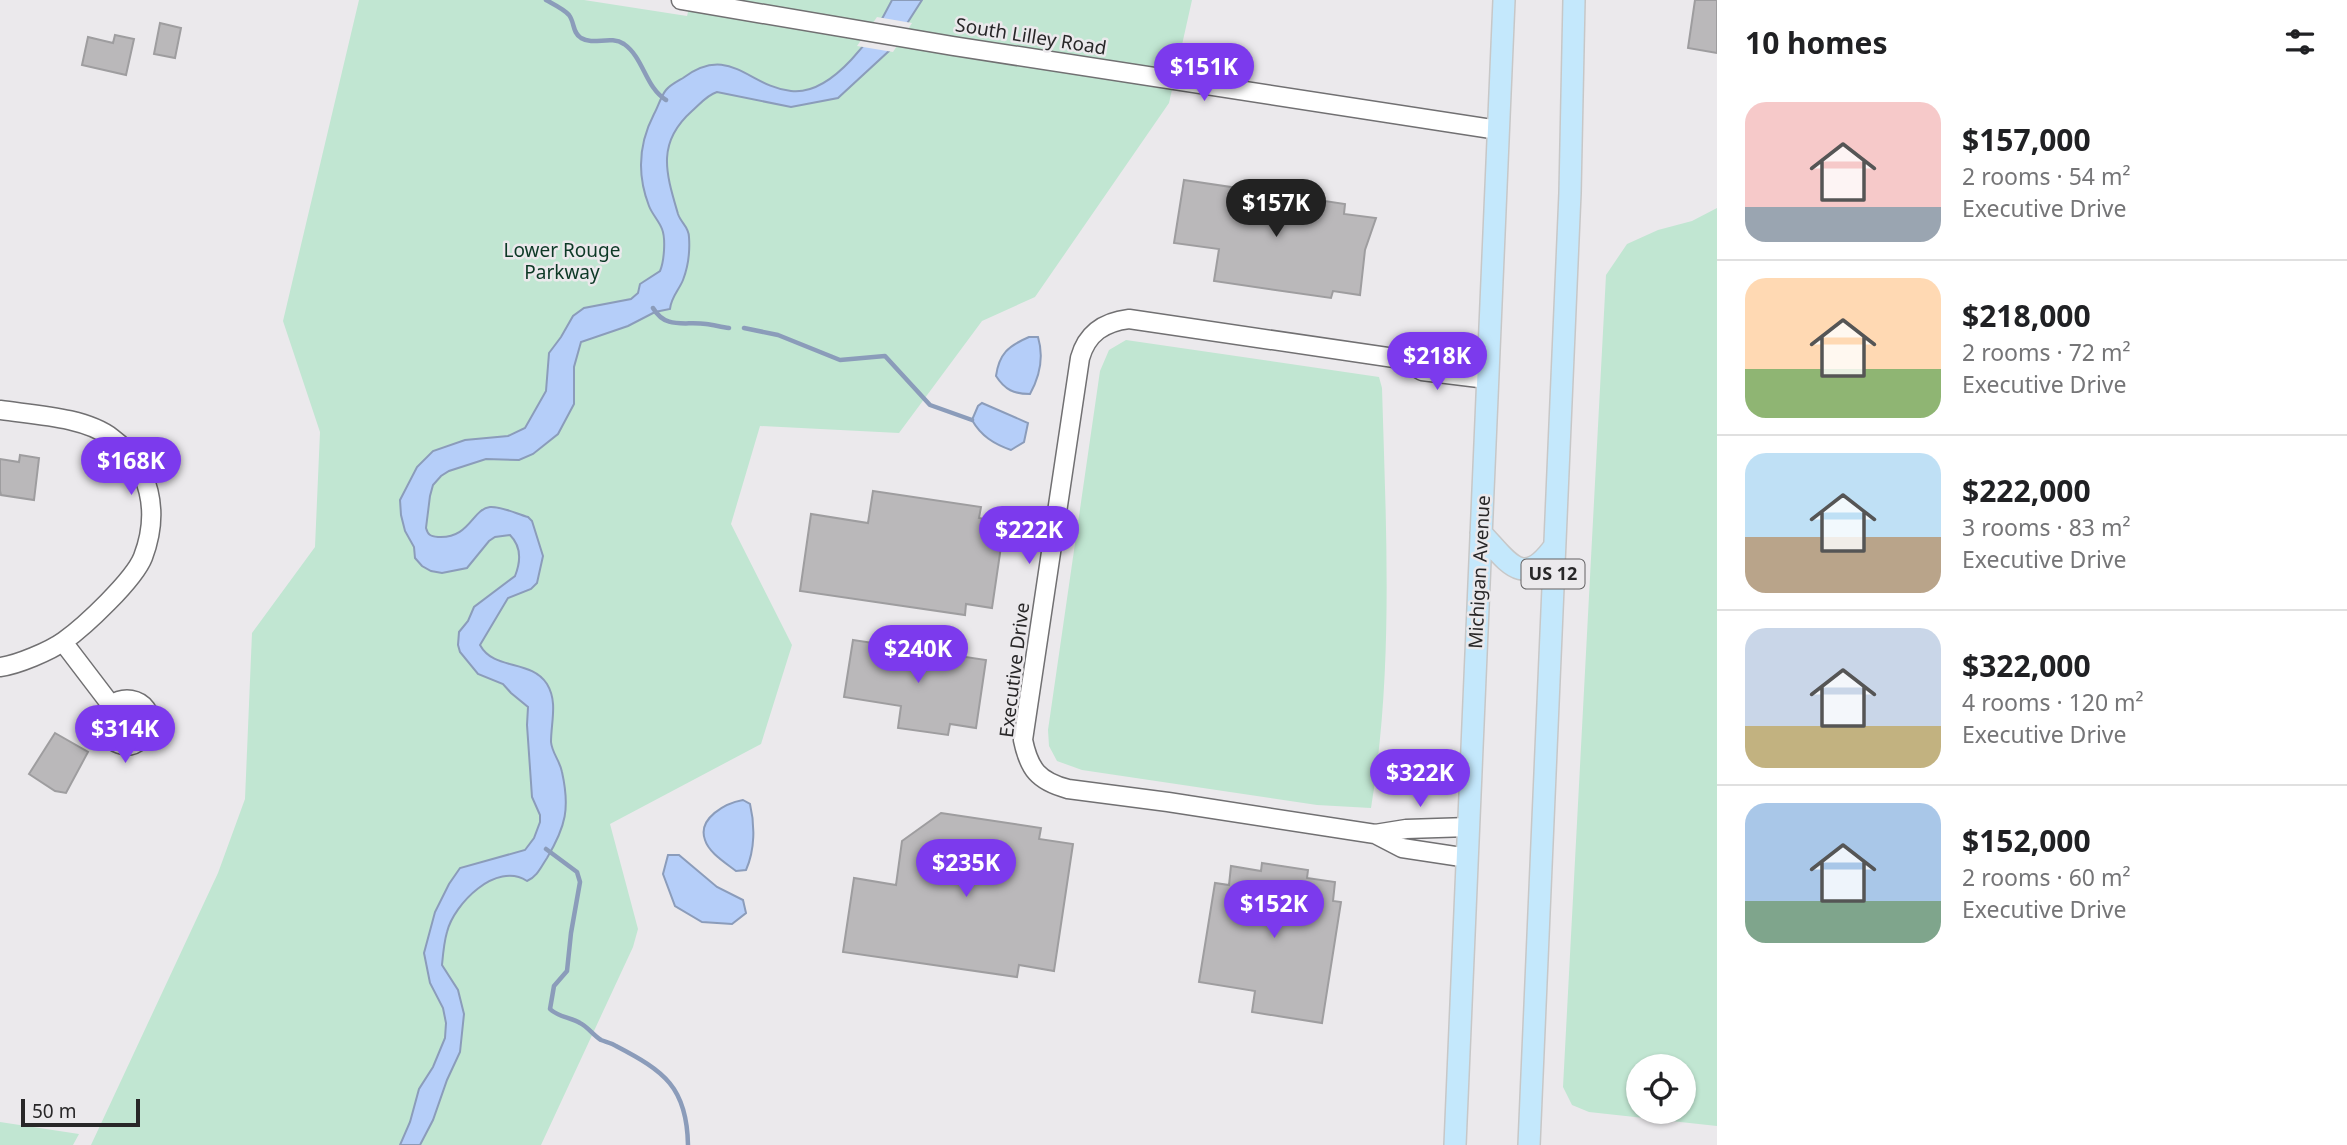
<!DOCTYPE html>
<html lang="en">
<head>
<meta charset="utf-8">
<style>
	body { margin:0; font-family:"Noto Sans",sans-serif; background:#f6f6f6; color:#202124; height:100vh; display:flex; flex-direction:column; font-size:26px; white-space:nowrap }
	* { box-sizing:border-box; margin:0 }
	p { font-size:23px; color:#757577 }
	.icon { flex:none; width:38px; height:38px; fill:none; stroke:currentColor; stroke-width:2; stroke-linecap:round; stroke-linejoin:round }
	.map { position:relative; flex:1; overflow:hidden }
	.details { display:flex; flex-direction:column; background:#fff; width:630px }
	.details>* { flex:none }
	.buttons { position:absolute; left:1626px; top:1054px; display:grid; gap:14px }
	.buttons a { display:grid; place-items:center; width:70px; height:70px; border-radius:50%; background:#fff; box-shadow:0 2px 5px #0004; font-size:35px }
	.scale { position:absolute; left:21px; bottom:18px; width:119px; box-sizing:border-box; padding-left:7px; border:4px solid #282728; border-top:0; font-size:19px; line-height:24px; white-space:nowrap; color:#282728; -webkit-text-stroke:5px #ebe9ec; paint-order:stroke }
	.price { position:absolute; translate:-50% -60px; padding:0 16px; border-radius:24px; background:#7c3aed; color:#fff; font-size:23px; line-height:46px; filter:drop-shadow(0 2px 4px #0008) }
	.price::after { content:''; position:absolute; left:50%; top:42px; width:21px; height:16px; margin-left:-10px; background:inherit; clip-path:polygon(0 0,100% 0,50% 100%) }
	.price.on { background:#222; color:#fff }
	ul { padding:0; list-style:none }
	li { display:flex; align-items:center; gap:21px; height:175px; padding:0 28px }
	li+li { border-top:2px solid #e0e0e0 }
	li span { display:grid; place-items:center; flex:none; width:196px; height:140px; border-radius:21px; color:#555 }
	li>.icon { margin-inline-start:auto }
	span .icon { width:84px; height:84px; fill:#fffc; stroke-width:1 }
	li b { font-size:30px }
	h2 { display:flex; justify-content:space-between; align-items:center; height:84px; padding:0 28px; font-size:30px }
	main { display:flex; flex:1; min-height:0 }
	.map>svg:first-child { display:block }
	.green { fill:#c1e6d2; fill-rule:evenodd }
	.water { fill:#b5cef9; stroke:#8b9cba; stroke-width:2 }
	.pier { fill:#ebe9ec }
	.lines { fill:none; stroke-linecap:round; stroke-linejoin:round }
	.stream { stroke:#8b9cba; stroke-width:4.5 }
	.building { fill:#bab8ba; stroke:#9e9d9f; stroke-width:2 }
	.minor-casing { stroke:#717072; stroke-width:21 }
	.major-casing { stroke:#c7c7c7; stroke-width:24 }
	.minor { stroke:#fff; stroke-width:18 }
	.major { stroke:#c4e8fc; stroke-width:21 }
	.labels { text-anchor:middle; stroke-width:5; stroke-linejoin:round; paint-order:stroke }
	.shield { fill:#ebe9ec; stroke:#626163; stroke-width:2 }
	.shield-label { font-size:18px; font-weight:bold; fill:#282728 }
	.street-label { font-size:19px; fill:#282728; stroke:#ebe9ec }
	.park-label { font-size:19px; fill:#0d3926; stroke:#ebe9ec }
</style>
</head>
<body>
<main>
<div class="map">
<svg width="1717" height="1145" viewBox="0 0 1717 1145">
	<rect width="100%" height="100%" fill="#ebe9ec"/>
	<path class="green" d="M359,0H584L687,16L691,0H1192L1169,103L1035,297L982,321L899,433L760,426L731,524L792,645L761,744L610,824L638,929L633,947L541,1145H91L218,873L245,799L252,633L315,547L320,432L283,321Z
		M1717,208V1126L1589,1112L1572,1105L1563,1087L1606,275L1627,244L1658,230L1692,221ZM1638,1066H1684V1111H1638Z
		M1126,340L1379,377L1382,388C1386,528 1394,669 1371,808L1317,805L1082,770L1057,761L1049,746L1048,730L1100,371L1109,350Z
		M0,1122L79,1134L73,1145H0Z"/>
	<path class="water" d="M892,0H922L890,50L838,98L791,107L717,92C707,95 700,104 692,111C656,143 666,173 678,214C681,223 689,227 689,237C690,251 688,267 683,280C679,290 671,297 670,309L655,312L628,326L581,342L574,367V404L558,434L533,454L519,460L486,459L449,471L441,476L433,485L430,496L426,528C428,535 430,536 438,537C470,539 472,509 490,507C501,506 517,514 528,517L532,521L543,556L537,583L531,589L508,598L480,645C494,671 531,659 547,684C558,702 551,722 551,742C552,753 560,761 562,772C570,808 566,826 547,858C541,867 537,877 527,881C496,861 454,904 447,932C444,942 443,954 442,965L458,990L464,1014L460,1052L447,1080L433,1120L420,1145H400L410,1122L419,1089L433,1067L445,1038L446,1023L443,1008L430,983L424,953L435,912L449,884L460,868L525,850L534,838L540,822V815L532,797L527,725L528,707L511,693L503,684L478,674L460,652L458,645L459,632L468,621L474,607L515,576C521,561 521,546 510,535L495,537L489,541L467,568L442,573L431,571L422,566L415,558L414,547L405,531L401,515L400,500L417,467L433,451L465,440L508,436L525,428L546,391L549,353L561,337L573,316L584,308L631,299L638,293L640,284L660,271C664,262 666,239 662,229C659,221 652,214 649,206C637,175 639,143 654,114C658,107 661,96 666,90C670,85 678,81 683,78C730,43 749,87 791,91C833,96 876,33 892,0Z
		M1029,337H1038C1044,357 1040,376 1030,394C1014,394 1005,390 996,376C999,354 1008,346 1029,337Z
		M982,403L1028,423L1024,442L1011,450C994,444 981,436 972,420L978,406Z
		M743,800L750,804C755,825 755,850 746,870L736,871C726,863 709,853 705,840C697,818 726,803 743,800Z
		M668,855H679L717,887L743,900L746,913L732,924L702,922L675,906L663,874Z"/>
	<path class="pier" d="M877,17L912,23L893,52L857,46Z"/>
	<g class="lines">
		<path class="stream" d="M546,0C553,4 564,9 569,15C575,23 572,32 581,38C594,46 610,35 624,44C644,58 645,87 666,100
			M653,308C666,330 685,321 706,324C714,325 721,327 729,328
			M744,328L778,335L840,360L885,356L930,405L972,420
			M546,849L577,872L580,882L571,933L567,971L554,986L550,1009C558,1017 570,1017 580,1023C588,1027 593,1035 601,1040C606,1042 612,1043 616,1046C664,1071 687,1087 688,1145"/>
	</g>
	<path class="building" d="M1695,0H1717V53L1688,48Z
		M160,23L181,28L175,58L154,54Z
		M115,35L134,39L126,75L82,65L88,37L113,43Z
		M1184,180L1345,204L1344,214L1376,218L1365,250L1360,295L1333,291L1331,298L1214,281L1219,249L1174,243Z
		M20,455L39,458L34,500L1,495L0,491V459L19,462Z
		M873,491L981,507L979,518L994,521L992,532L1003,533L992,608L966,604L965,615L800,591L811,514L868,523Z
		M853,640L986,660L976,728L950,724L948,735L898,728L901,706L844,697Z
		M55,733L88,752L66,793L55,791L29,774Z
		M941,813L1041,828L1039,839L1073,844L1054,971L1019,965L1017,977L843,952L854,878L896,885L902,841Z
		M1262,863L1308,870L1307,878L1335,882L1333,901L1341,902L1322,1023L1252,1012L1255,991L1199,982L1215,883L1229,885L1231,866L1261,871Z"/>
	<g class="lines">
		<g class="minor-casing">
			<path id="minor" d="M681,0L953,46L1498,130
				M1401,359L1423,351L1489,357
				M0,410C34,415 85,417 112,438C151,467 160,512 143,557C134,580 85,626 64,641C50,651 17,665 0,667
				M63,642L111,705C102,720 102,740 123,745C129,746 132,746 138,742C167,722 139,686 111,705
				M1469,827L1406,829L1375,834L1168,802L1068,789C1038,781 1029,769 1023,740L1080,358C1087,333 1104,322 1129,319L1401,359L1422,371L1487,379
				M1375,834L1402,848L1468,858"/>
		</g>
		<g class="major-casing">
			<path id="major" d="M1481,533C1507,560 1522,591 1554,547
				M1455,1145L1504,0
				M1529,1145L1570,193L1574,0"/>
		</g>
		<use href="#minor" class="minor"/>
		<use href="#major" class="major"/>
	</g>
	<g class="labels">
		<rect class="shield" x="1521.5" y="559.5" width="63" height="29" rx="5"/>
		<g class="shield-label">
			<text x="1553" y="580">US 12</text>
		</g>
		<g class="street-label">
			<text transform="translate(1031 36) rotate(9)" y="7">South Lilley Road</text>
			<text transform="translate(1479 572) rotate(-87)" y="7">Michigan Avenue</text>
			<text transform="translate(1014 670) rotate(-83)" y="7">Executive Drive</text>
		</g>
		<g class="park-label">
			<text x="562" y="257">Lower Rouge<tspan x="562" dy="22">Parkway</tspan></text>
		</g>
	</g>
</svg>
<div class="buttons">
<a><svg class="icon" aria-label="locate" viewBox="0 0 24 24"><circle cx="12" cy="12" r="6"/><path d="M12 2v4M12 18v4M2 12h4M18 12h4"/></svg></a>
</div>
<div class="scale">50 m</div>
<b class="price" style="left:1204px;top:103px">$151K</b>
<b class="price on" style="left:1276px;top:239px">$157K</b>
<b class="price" style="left:1437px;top:392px">$218K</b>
<b class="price" style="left:131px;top:497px">$168K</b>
<b class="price" style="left:1029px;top:566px">$222K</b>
<b class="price" style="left:918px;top:685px">$240K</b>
<b class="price" style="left:125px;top:765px">$314K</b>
<b class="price" style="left:1420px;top:809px">$322K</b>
<b class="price" style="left:966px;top:899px">$235K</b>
<b class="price" style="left:1274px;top:940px">$152K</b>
</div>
<section class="details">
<h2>10 homes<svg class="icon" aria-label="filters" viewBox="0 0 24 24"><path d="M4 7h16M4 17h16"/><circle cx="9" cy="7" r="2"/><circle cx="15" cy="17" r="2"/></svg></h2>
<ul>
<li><span style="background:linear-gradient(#f6c9c9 75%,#9aa5b1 0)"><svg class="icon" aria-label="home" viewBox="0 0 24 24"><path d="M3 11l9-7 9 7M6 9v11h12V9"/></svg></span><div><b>$157,000</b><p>2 rooms · 54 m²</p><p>Executive Drive</p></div></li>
<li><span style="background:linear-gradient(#ffd9b3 65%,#8fb573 0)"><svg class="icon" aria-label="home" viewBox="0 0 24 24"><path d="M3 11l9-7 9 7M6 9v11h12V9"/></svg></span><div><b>$218,000</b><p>2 rooms · 72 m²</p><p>Executive Drive</p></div></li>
<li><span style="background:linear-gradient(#bfe0f5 60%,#b9a48a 0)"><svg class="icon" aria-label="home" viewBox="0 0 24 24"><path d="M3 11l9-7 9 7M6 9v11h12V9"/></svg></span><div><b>$222,000</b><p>3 rooms · 83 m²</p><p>Executive Drive</p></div></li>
<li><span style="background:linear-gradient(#c9d6e8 70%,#c2b280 0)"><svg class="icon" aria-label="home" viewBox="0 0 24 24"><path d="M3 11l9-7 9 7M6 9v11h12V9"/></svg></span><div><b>$322,000</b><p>4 rooms · 120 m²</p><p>Executive Drive</p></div></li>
<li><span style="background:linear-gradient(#a9c7e8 70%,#7fa58c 0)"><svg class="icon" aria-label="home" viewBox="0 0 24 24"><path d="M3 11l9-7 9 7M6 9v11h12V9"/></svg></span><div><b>$152,000</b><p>2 rooms · 60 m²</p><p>Executive Drive</p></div></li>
</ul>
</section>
</main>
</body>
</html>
